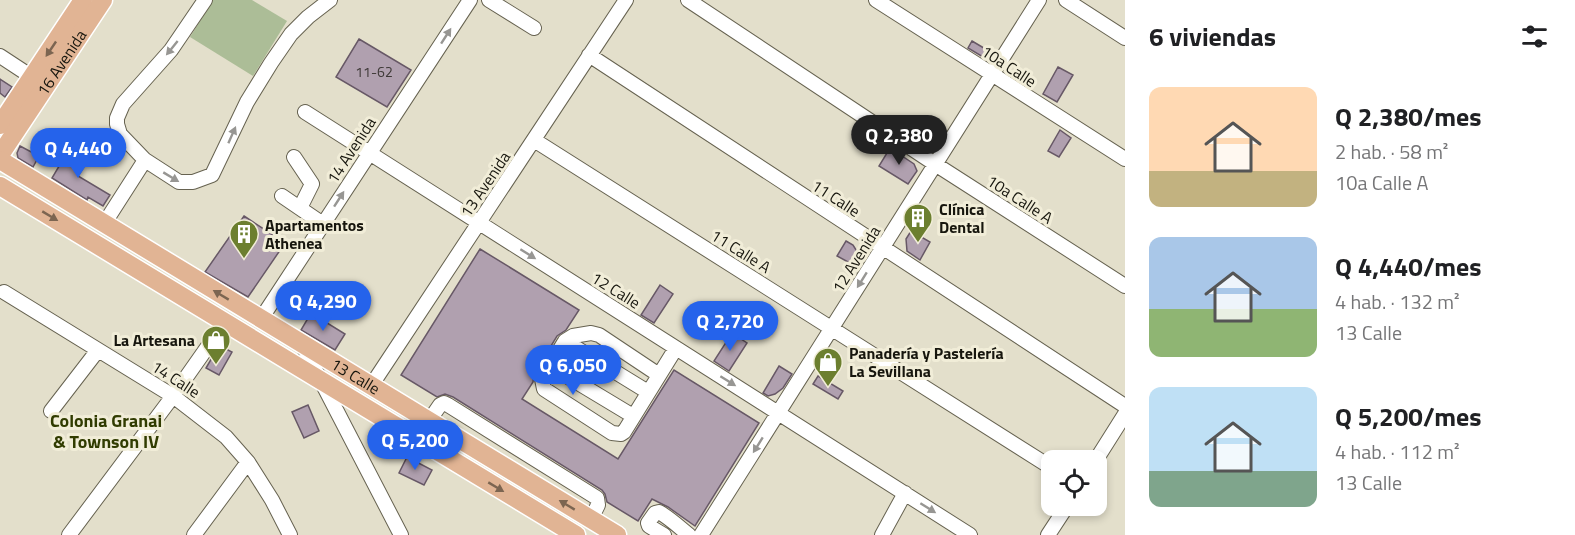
<!DOCTYPE html>
<html lang="es">
<head>
<meta charset="utf-8">
<style>
	body { margin:0; font-family:"Titillium Web",sans-serif; background:#f6f6f6; color:#202124; height:100vh; display:flex; flex-direction:column; font-size:22px; white-space:nowrap }
	* { box-sizing:border-box; margin:0 }
	p { font-size:20px; color:#757577 }
	.icon { flex:none; width:33px; height:33px; fill:none; stroke:currentColor; stroke-width:2; stroke-linecap:round; stroke-linejoin:round }
	.map { position:relative; flex:1; overflow:hidden }
	.panel { display:flex; flex-direction:column; background:#fff; width:450px }
	.panel>* { flex:none }
	.tools { position:absolute; left:1041px; top:450px; display:grid; gap:12px }
	.tools a { display:grid; place-items:center; width:66px; height:66px; border-radius:12px; background:#fff; box-shadow:0 3px 9px #0003; font-size:30px }
	.price { position:absolute; translate:-50% -51px; padding:0 14px; border-radius:21px; background:#2563eb; color:#fff; font-size:20px; line-height:39px; filter:drop-shadow(0 2px 3px #0008) }
	.price::after { content:''; position:absolute; left:50%; top:36px; width:18px; height:14px; margin-left:-9px; background:inherit; clip-path:polygon(0 0,100% 0,50% 100%) }
	.price.active { background:#222; color:#fff }
	ul { padding:0; list-style:none }
	li { display:flex; align-items:center; gap:18px; height:150px; padding:0 24px }
	li span { display:grid; place-items:center; flex:none; width:168px; height:120px; border-radius:12px; color:#555 }
	li>.icon { margin-inline-start:auto }
	span .icon { width:72px; height:72px; fill:#fffc; stroke-width:1 }
	li b { font-size:26px }
	h2 { display:flex; justify-content:space-between; align-items:center; height:72px; padding:0 24px; font-size:26px }
	main { display:flex; flex:1; min-height:0 }
	.map>svg:first-child { display:block }
	.green { fill:#acbd97 }
	.building { fill:#b0a0af; stroke:#675866; stroke-width:1.5 }
	.lines { fill:none; stroke-linecap:round; stroke-linejoin:round }
	.minor-casing { stroke:#666250; stroke-width:16 }
	.major-casing { stroke:#fff; stroke-width:21 }
	.minor { stroke:#fff; stroke-width:14 }
	.major { stroke:#e1b494; stroke-width:18 }
	.oneway { fill:#979693 }
	.oneway2 { fill:#7c6551 }
	.labels { text-anchor:middle; stroke-width:6; stroke-linejoin:round; paint-order:stroke }
	.number-label { font-size:14px; fill:#3d3836 }
	.street-label { font-size:16px; fill:#17160e; stroke:#f1edd8 }
	.poi-label { font-size:16px; font-weight:bold; fill:#17160e; stroke:#f1edd8; text-anchor:start }
	.neighbourhood-label { font-size:18px; font-weight:bold; fill:#313c01; stroke:#f1edd8 }
</style>
</head>
<body>
<main>
<div class="map">
<svg width="1125" height="535" viewBox="0 0 1125 535">
	<rect width="100%" height="100%" fill="#e3dfcb"/>
	<path class="green" d="M213,0H252L287,21L253,76L190,37Z"/>
	<path class="building" d="M359,39L411,70L387,107L336,77Z
		M972,41L994,54L983,57L968,48Z
		M1058,67L1073,75L1057,102L1043,94Z
		M0,79L12,87L5,97L0,93Z
		M1060,130L1071,138L1059,157L1048,151Z
		M20,146L39,156L33,167L18,158L17,153Z
		M890,148L914,164L917,171L908,184L879,166Z
		M68,151L87,162L78,176L110,195L103,206L88,197L87,200L52,178Z
		M244,216L285,243L248,297L205,272Z
		M911,231L930,242L920,260L907,251L906,239Z
		M846,241L853,245L858,253L859,268L837,256Z
		M480,249L579,310L566,330L557,336L534,374L533,382L522,399L618,459L674,370L759,423L695,526L668,507L652,499L638,521L607,502L605,494L602,490L453,397L445,394L437,397L401,375Z
		M660,285L673,294L654,323L641,315Z
		M311,313L345,334L335,350L301,330Z
		M732,333L747,343L729,371L714,361Z
		M222,347L232,352L219,375L206,368L217,349Z
		M779,366L792,374L783,388L775,394L768,396L763,393Z
		M818,376L843,391L838,399L813,384Z
		M308,405L319,431L304,438L292,412Z
		M407,457L432,470L424,485L399,473Z"/>
	<g class="lines">
		<g class="minor-casing">
			<path id="minor" d="M205,0L171,50L123,104L117,118V124L120,134L145,160L179,182H193L212,175L247,102L271,63L291,34L308,17L330,0
				M489,0L534,28
				M688,0L935,164L1125,286
				M876,0L1125,159
				M1066,0L1125,38
				M589,55L1125,406
				M0,56L32,77
				M305,112L970,535
				M534,140L1052,468
				M294,157L312,184L300,208
				M282,196L323,224
				M104,224L145,160
				M4,292L173,396L226,437L248,462L272,500L290,535
				M261,319L470,0
				M565,341L648,392
				M303,346L401,535
				M550,366L633,416
				M659,375L599,335L591,333L573,336L565,341L542,379L544,389L612,433L621,434L624,432L676,348
				M371,386L626,0
				M51,411L98,350
				M429,421L440,405L444,403L448,405L597,498L598,505L591,519
				M1096,460L1125,414
				M69,535L173,396L225,322
				M194,535L248,462
				M664,535L649,526L648,523L655,513L659,512C671,519 679,527 689,535
				M701,535L1039,0
				M882,535L905,493
				M1048,535L1067,506"/>
		</g>
		<g class="major-casing">
			<g id="major">
				<path d="M0,125L83,0"/>
				<path id="s1" d="M0,155L103,0"/>
				<path id="s2" d="M0,160L617,535"/>
				<path d="M0,186L576,535"/>
			</g>
		</g>
		<use href="#minor" class="minor"/>
		<use href="#major" class="major"/>
	</g>
	<defs><path id="oneway-solid" d="M-6-.8H1V-3.2L6.5 0L1 3.2V.8H-6Z" transform="scale(1.5)"/></defs>
	<g class="oneway">
		<use href="#oneway-solid" transform="translate(446 36) rotate(-57)"/>
		<use href="#oneway-solid" transform="translate(172 48) rotate(129)"/>
		<use href="#oneway-solid" transform="translate(232 135) rotate(-66)"/>
		<use href="#oneway-solid" transform="translate(171 177) rotate(31)"/>
		<use href="#oneway-solid" transform="translate(339 199) rotate(-57)"/>
		<use href="#oneway-solid" transform="translate(528 254) rotate(32)"/>
		<use href="#oneway-solid" transform="translate(862 280) rotate(122)"/>
		<use href="#oneway-solid" transform="translate(728 381) rotate(32)"/>
		<use href="#oneway-solid" transform="translate(758 445) rotate(122)"/>
		<use href="#oneway-solid" transform="translate(928 508) rotate(32)"/>
	</g>
	<g class="oneway2">
		<use href="#oneway-solid" transform="translate(51 49) rotate(124)"/>
		<use href="#oneway-solid" transform="translate(50 216) rotate(31)"/>
		<use href="#oneway-solid" transform="translate(221 295) rotate(-149)"/>
		<use href="#oneway-solid" transform="translate(496 487) rotate(31)"/>
		<use href="#oneway-solid" transform="translate(567 505) rotate(-149)"/>
	</g>
	<defs>
		<g id="building-pin" transform="scale(1.5)"><path d="M0 17L-7.5 6A9.5 9.5 0 1 1 7.5 6Z" fill="#6c7f2f" stroke="#f1edd8"/><path d="M-4-6H4V6H1V3H-1V6H-4ZM-2.5-4.3h1.7v1.8h-1.7ZM.8-4.3h1.7v1.8H.8ZM-2.5-1h1.7V.8h-1.7ZM.8-1h1.7V.8H.8Z" fill="#fff"/></g>
		<g id="shop-pin" transform="scale(1.5)"><path d="M0 17L-7.5 6A9.5 9.5 0 1 1 7.5 6Z" fill="#6c7f2f" stroke="#f1edd8"/><path d="M-5-2.5h2.3a2.7 3.5 0 0 1 5.4 0H5L5.5 6h-11ZM-1.5-2.5h3a1.5 2.3 0 0 0-3 0Z" fill="#fff"/></g>
	</defs>
	<g fill-rule="evenodd">
		<use href="#building-pin" x="918" y="218"/>
		<use href="#building-pin" x="244" y="234"/>
		<use href="#shop-pin" x="216" y="340"/>
		<use href="#shop-pin" x="828" y="362"/>
	</g>
	<g class="labels">
		<g class="number-label">
			<text x="374" y="77">11-62</text>
		</g>
		<g class="street-label">
			<text dy="6" stroke="none"><textPath href="#s1" startOffset="111">16 Avenida</textPath></text>
			<text transform="translate(1009 66) rotate(33)" y="6">10a Calle</text>
			<text transform="translate(351 150) rotate(-57)" y="6">14 Avenida</text>
			<text transform="translate(485 184) rotate(-56)" y="6">13 Avenida</text>
			<text transform="translate(836 198) rotate(33)" y="6">11 Calle</text>
			<text transform="translate(1020 199) rotate(33)" y="6">10a Calle A</text>
			<text transform="translate(741 251) rotate(32)" y="6">11 Calle A</text>
			<text transform="translate(856 259) rotate(-58)" y="6">12 Avenida</text>
			<text transform="translate(616 290) rotate(32)" y="6">12 Calle</text>
			<text dy="6" stroke="none"><textPath href="#s2" startOffset="416">13 Calle</textPath></text>
			<text transform="translate(176 379) rotate(33)" y="6">14 Calle</text>
		</g>
		<g class="poi-label">
			<text x="939" y="215">Clínica<tspan x="939" dy="18">Dental</tspan></text>
			<text x="265" y="231">Apartamentos<tspan x="265" dy="18">Athenea</tspan></text>
			<text x="195" y="346" text-anchor="end">La Artesana</text>
			<text x="849" y="359">Panadería y Pastelería<tspan x="849" dy="18">La Sevillana</tspan></text>
		</g>
		<g class="neighbourhood-label">
			<text x="106" y="427">Colonia Granai<tspan x="106" dy="21">&amp; Townson IV</tspan></text>
		</g>
	</g>
</svg>
<div class="tools">
<a><svg class="icon" aria-label="locate" viewBox="0 0 24 24"><circle cx="12" cy="12" r="6"/><path d="M12 2v4M12 18v4M2 12h4M18 12h4"/></svg></a>
</div>
<b class="price active" style="left:899px;top:166px">Q 2,380</b>
<b class="price" style="left:78px;top:179px">Q 4,440</b>
<b class="price" style="left:323px;top:332px">Q 4,290</b>
<b class="price" style="left:730px;top:352px">Q 2,720</b>
<b class="price" style="left:573px;top:396px">Q 6,050</b>
<b class="price" style="left:415px;top:471px">Q 5,200</b>
</div>
<section class="panel">
<h2>6 viviendas<svg class="icon" aria-label="filters" viewBox="0 0 24 24"><path d="M4 7h16M4 17h16"/><circle cx="9" cy="7" r="2"/><circle cx="15" cy="17" r="2"/></svg></h2>
<ul>
<li><span style="background:linear-gradient(#ffd9b3 70%,#c2b280 0)"><svg class="icon" aria-label="home" viewBox="0 0 24 24"><path d="M3 11l9-7 9 7M6 9v11h12V9"/></svg></span><div><b>Q 2,380/mes</b><p>2 hab. · 58 m²</p><p>10a Calle A</p></div></li>
<li><span style="background:linear-gradient(#a9c7e8 60%,#8fb573 0)"><svg class="icon" aria-label="home" viewBox="0 0 24 24"><path d="M3 11l9-7 9 7M6 9v11h12V9"/></svg></span><div><b>Q 4,440/mes</b><p>4 hab. · 132 m²</p><p>13 Calle</p></div></li>
<li><span style="background:linear-gradient(#bfe0f5 70%,#7fa58c 0)"><svg class="icon" aria-label="home" viewBox="0 0 24 24"><path d="M3 11l9-7 9 7M6 9v11h12V9"/></svg></span><div><b>Q 5,200/mes</b><p>4 hab. · 112 m²</p><p>13 Calle</p></div></li>
</ul>
</section>
</main>
</body>
</html>
